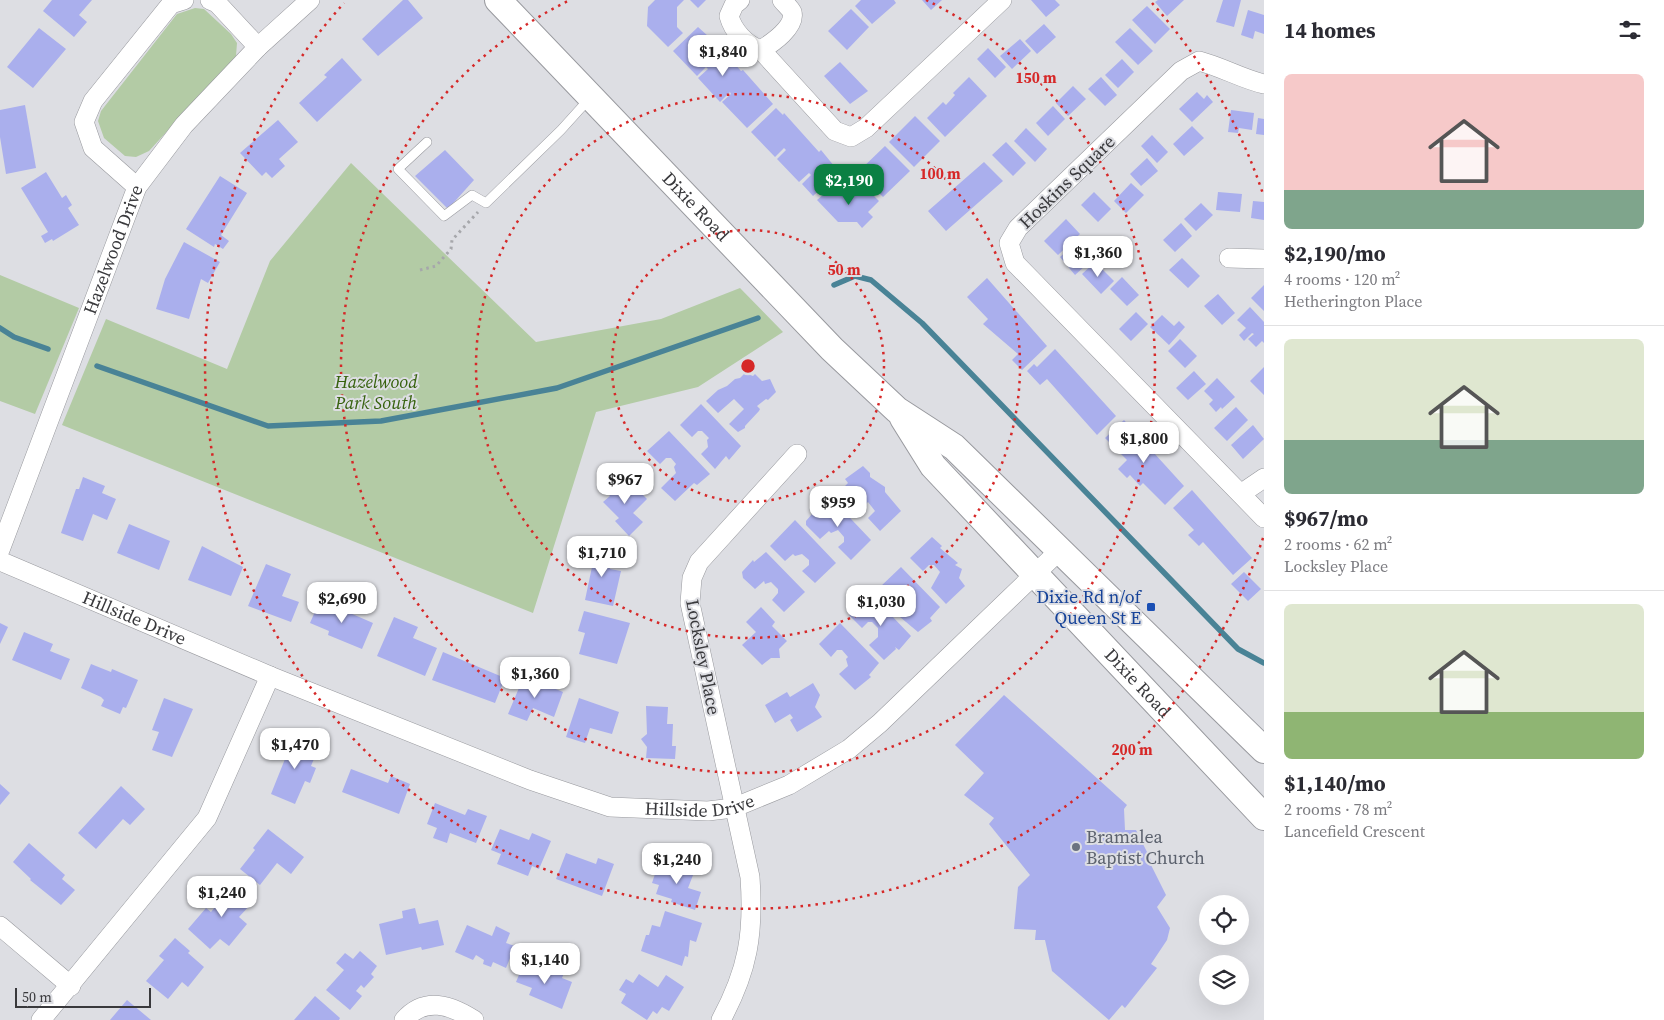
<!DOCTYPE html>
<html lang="en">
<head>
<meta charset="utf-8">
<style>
	body { margin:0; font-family:"Source Serif 4",serif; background:#f7f7f7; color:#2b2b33; height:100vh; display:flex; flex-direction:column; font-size:19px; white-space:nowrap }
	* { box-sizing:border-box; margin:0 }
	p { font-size:16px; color:#7c7c81 }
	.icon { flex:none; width:28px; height:28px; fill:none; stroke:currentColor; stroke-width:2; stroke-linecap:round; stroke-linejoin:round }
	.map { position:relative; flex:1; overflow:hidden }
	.side { display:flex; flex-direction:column; background:#fff; width:400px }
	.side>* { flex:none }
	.fabs { position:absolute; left:1199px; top:895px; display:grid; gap:10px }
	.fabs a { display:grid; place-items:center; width:50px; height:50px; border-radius:50%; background:#fff; box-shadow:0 5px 20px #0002; font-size:25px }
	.scale { position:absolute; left:15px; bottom:12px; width:136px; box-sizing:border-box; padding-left:5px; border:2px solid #39393c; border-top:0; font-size:14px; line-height:18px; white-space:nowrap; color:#39393c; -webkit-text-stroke:4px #dddee3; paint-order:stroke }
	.price { position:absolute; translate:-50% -42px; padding:0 11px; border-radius:10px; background:#fff; color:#222; font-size:16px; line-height:32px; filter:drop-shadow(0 1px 2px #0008) }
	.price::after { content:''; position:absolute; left:50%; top:30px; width:15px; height:11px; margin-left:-8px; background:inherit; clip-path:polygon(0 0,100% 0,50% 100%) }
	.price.current { background:#0b8043; color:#fff }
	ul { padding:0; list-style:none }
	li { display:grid; align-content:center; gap:10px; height:265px; padding:0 20px }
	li+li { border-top:1px solid #e1e1e2 }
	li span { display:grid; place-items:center; height:155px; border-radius:8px; color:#555 }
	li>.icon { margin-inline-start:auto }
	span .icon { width:90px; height:90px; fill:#fffc; stroke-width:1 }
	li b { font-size:21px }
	h2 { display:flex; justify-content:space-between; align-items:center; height:60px; padding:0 20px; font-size:21px }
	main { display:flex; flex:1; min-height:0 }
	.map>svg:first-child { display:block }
	.green { fill:#b3cba5 }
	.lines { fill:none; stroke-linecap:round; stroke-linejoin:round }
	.stream { stroke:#498396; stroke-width:5.5 }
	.building { fill:#aaafed }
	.lane-casing { stroke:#98999e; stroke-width:10 }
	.street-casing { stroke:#98999e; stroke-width:20 }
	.secondary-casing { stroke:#98999e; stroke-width:28 }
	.path { stroke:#a6a7ab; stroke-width:3; stroke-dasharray:2.5 4; stroke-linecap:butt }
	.lane { stroke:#fff; stroke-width:9 }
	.street { stroke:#fff; stroke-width:19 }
	.secondary { stroke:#fff; stroke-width:26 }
	.ring { fill:none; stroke:#d62828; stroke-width:2.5; stroke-dasharray:2.5 5 }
	.transit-dot { fill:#1a4fb4; stroke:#dddee3; stroke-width:2 }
	.worship-dot { fill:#6b7280; stroke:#dddee3; stroke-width:2 }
	.labels { text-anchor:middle; stroke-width:4; stroke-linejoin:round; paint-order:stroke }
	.street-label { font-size:18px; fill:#39393c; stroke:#dddee3 }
	.park-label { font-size:18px; font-style:italic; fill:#37620e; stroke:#dddee3 }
	.transit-label { font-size:18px; fill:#164399; stroke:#dddee3; text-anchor:end }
	.worship-label { font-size:18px; fill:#5b616d; stroke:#dddee3; text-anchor:start }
	.centre { fill:#d62828; stroke:#dddee3; stroke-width:2.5 }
	.ring-label { font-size:15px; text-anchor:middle; font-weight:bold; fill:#d62828; stroke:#dddee3; stroke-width:4; stroke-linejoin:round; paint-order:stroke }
</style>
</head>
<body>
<main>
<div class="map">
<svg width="1264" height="1020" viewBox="0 0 1264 1020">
	<rect width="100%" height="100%" fill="#dddee3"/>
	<path class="green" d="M195,8L204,9L231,34L237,43L236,56L149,151L136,157L125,156L104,138L98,121L101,111L177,14Z
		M351,163L536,342L661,319L740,288L783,332L698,387L596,412L533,613L62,425L106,319L227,369L270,261Z
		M0,275L79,308L35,414L0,401Z"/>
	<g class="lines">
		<path class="stream" d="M834,285L855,276L871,280L922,323L1238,649L1264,663
			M0,328L14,337L48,349
			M97,366L268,426L381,421L557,388L758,318"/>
	</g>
	<path class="building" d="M52,0H92L79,15L87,22L74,37L43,11Z
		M403,0H408L423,18L378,56L362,39Z
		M655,0H684L677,7V27L683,33L668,47L647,26L648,7Z
		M690,0H706L698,8Z
		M861,0H894L896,3L872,24L855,6Z
		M922,0H942L931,10Z
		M1031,0H1055L1060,5L1046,17Z
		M1158,0H1184L1167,16L1155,2Z
		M1223,0H1241L1234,27L1216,22Z
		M1147,6L1170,29L1155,44L1132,20Z
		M851,9L869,27L847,50L828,31Z
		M1248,10L1264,15V34L1255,31L1253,39L1241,35Z
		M1044,24L1056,37L1037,54L1025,41Z
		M698,27L718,45L741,71L743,70L773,104L747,128L722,102L731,94L730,92L720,102L698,78L708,69L706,67L697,76L673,51Z
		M39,28L66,49L33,88L7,67Z
		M1130,28L1153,51L1138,65L1115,42Z
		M1020,39L1031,51L1012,69L1000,56Z
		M988,48L1006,67L995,78L977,59Z
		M342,58L362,80L317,122L299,103L327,77L324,75Z
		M1122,59L1134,72L1118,88L1105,75Z
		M840,62L868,91L850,104L824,76Z
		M969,77L987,96L945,137L927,118L943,102L946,105L955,95L953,93Z
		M1101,77L1117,95L1105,106L1088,89Z
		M1073,86L1086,99L1068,116L1056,103Z
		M1197,92L1204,99L1207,95L1213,102L1192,122L1179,109Z
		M25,105L36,168L6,174L0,137V110Z
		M1053,106L1065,119L1048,136L1036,123Z
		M776,108L783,115L784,113L819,152L821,150L839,172L813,196L802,184L811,175L809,173L799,182L777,159L786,150L784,148L775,157L751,132Z
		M1231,110L1254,113L1252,130L1239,128L1238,133L1228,132Z
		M915,116L940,141L914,167L889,142Z
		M1258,118L1264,119V135L1256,134Z
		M278,120L298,142L279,159L285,166L272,178L266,172L262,176L240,153Z
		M1192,126L1204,138L1184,156L1173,144Z
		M1026,128L1047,149L1035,162L1014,141Z
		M1152,135L1168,152L1157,163L1141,146Z
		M1006,142L1026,163L1013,176L992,155Z
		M885,146L910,171L883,197L858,172Z
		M445,150L474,180L448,209L415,176Z
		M1147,158L1158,171L1141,186L1130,174Z
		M984,162L1003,181L946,231L928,211Z
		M46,172L62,198L66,195L72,205L68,208L79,225L53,241L52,239L45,243L41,236L48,232L21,188Z
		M220,176L247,193L221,235L229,241L223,249L215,244L214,247L186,229Z
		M1131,183L1144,195L1126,213L1114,201Z
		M832,187L838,194H858L865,187L879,201L868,212L873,217L862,228L857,222H838L817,200Z
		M1094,192L1111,209L1098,222L1081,205Z
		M1218,192L1242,194L1240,212L1216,210Z
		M1253,201L1264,202V220L1251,218Z
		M1201,203L1213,215L1196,231L1184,219Z
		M1066,219L1080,234L1058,255L1044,241Z
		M1181,223L1192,236L1175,252L1163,240Z
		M1080,239L1095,257L1075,275L1060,257Z
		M184,242L220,262L208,283L201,279L189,319L156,309L165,279Z
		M1182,258L1200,276L1188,288L1169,270Z
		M1095,262L1114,281L1101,294L1082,274Z
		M1122,277L1139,295L1127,306L1110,289Z
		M987,278L1047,346L1022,370L1012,360L1018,354L983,324L988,319L967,297Z
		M1264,285V311L1251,298Z
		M1218,294L1235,313L1222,325L1204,306Z
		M1250,307L1264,322V343L1262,341L1256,347L1248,339L1254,334L1252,333L1244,341L1239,335L1246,328L1237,320Z
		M1136,312L1148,324L1131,341L1119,329Z
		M1162,315L1174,326L1179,321L1185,327L1169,345L1150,327Z
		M1180,339L1197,356L1185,368L1168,351Z
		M1055,349L1116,416L1097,435L1047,379L1040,385L1027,371L1034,364L1037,367Z
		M1264,367V395L1250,381Z
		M1194,371L1206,384L1188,400L1176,388Z
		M745,373L753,376L755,374L762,381L770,379L776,392L768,400L766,399L757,406L760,409L759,411L745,426V428L738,432L729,424L744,409L734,399L718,413L706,401L718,390L727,386L735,379L740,378Z
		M1217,378L1235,397L1222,409L1221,407L1216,412L1209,404L1213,400L1204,391Z
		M701,404L741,446L729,460L726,456L715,469L701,454L708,447L707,440L709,438L702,431H698L692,437L680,425Z
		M1236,407L1248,420L1227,441L1214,428Z
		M1124,420L1184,486L1165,505L1143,483L1140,486L1130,475L1127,478L1118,469L1127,460L1105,438Z
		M1253,425L1264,439L1243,459L1231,445Z
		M669,431L710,474L697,485L694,483L675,501L661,488L676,473L674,467L676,464L671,458H666L660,464L647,451Z
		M863,466L870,473V477L885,487V492L901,511L880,531L868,518L875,511L868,502L866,504L859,502L851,509L836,495L848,483L845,479Z
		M83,477L105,486L102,493L116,499L107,520L93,514L83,541L61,533L76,489H79Z
		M627,479L647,499L633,513L643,522L629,536L615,521L619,518L603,502L610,496L606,491L615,482L620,486Z
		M1192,490L1252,558L1233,575L1203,542L1199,546L1188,535L1194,530L1173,508Z
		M833,500L871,540L851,560L838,547L844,542V537L838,530L831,533L829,531L820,539L806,525V521L818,507L820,509Z
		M795,520L836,563L815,583L802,571L809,565V560L802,554L795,556L793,554L785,561L770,546Z
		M129,524L170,541L159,570L117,553Z
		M932,537L942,546L940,548L958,563L955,565L962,569L959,578L965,586L946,604L931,588L940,572L934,565H929L923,571L910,558Z
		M202,546L243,567L231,596L188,580Z
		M592,547L613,552L610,569L621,571L613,606L585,600L592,567L588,566Z
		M766,552L805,592L784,612L772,600L778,593V589L771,582L765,584L764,581L755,589L743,578L742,572L753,560L754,562Z
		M266,564L291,574L282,596L299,602L291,622L248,606Z
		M901,567L940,607L930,618L932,621L918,632L900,617L908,610L909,600L903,594H898L892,599L880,587Z
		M1244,572L1261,589L1248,601L1231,584Z
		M871,594L911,636L899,650L895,647L896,649L884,660L869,645L878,637V628L872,622H868L862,628L849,615Z
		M320,600L373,623L362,649L328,635L329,631L310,623Z
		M761,607L775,622L772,626L787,641L779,649L780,658H771L762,665L742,645L756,632L746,622Z
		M584,611L630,623L617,664L579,654L585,633L578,631Z
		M394,617L418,627L413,638L437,648L425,676L377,656Z
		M0,623L8,627L0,644Z
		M840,623L879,663L869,675L871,677L855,690L839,674L848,666L846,659L848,657L842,650H837L831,657L819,644Z
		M24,632L53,644L50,651L70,659L61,680L12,660Z
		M443,652L505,678L495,703L432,680Z
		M91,664L111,672L112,669L138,680L126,708L123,707L120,714L101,706L104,700L101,697L81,688Z
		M524,676L563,692L554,717L533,708L527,721L508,714Z
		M813,683L820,695L815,707L822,717L797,732L790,720L793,718L790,714L775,723L765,705L787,692L790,697Z
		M1004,695L1127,805L1124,809L1125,830H1136L1153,864L1151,865L1166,895L1157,907L1170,928L1167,940L1151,964L1157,968L1125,1008L1122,1005L1109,1020L1052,971L1045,940H1035L1036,930L1014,929L1018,887L1030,875L989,824L994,818L964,795L984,773L955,745Z
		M164,698L193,709L172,757L152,750L159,732L152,730Z
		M579,698L619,712L612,734L590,728L585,743L566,737Z
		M646,706L668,707L667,724H673L672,746H676L675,759L646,758L647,747L641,739L647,734Z
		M291,736L319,747L311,766L316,768L310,783L305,781L295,804L271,794L285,759L282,757Z
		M351,769L388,783L391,776L410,784L399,814L342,792Z
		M0,784L10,793L0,805Z
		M121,786L145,809L130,825L123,819L96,849L78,833Z
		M435,803L465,815L468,809L487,816L476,843L450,833L447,843L433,838L437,828L427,824Z
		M268,829L304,857L291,874L277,863L260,885L240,869L255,850L253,848Z
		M500,829L529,840L532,833L551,841L539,869L532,866L528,876L497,864L501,854L491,850Z
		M29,843L65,875L62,879L75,890L61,905L30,880L31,879L13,862Z
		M566,853L596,864L598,858L614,864L602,896L556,879Z
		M667,860L695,870L688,888L701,892L695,910L671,902L672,899L656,894L659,885L652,883L657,868L664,870Z
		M226,882L251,904L239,917L247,924L229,946L220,939L210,949L188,929L206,908L211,912L219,902L213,897Z
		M415,908L419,924L438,920L444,945L422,950L421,947L386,955L379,924L403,918L402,911Z
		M665,911L702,923L696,942L690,940L688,957L685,956L682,966L641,951L646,935H649L652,925L660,927Z
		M467,925L492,936L496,926L510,933L506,943L515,946L506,968L493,962L491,967L483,964L484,960L476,955L473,960L455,952Z
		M175,938L190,951L188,953L204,967L188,987L182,982L168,999L146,981L164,960L159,956Z
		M360,951L377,966L371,974L374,977L364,988L361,985L356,991L362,996L350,1010L326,990L344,970L336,963L345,953L353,959Z
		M524,963L549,973L551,968L564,973L562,978L572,982L562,1009L529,995L532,988L516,982Z
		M639,974L658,987L666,975L684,987L669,1011L662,1007L657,1014L653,1011L647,1020L621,1003L626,994L619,990L626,979L633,983Z
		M315,996L340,1018L339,1020H294Z
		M127,1000L151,1020H110Z"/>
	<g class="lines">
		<g class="lane-casing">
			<path id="lane" d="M427,142L398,169L444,216L472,195L486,203L561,130L589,99"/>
		</g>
		<g class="street-casing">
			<g id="street">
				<path d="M210,0L217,3L258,47"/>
				<path d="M740,0L734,5L729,16C733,31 746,45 761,50L835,131L851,137L866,128L1002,0"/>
				<path d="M761,50C772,43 796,27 792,12C790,8 785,4 782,0"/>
				<path d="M1264,84C1242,79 1222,67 1199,61L1181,71L1018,228L1009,243L1015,263L1264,518"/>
				<path d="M137,187L93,148L84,122L93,101L171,4L184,0"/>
				<path d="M1229,258L1264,259"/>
				<path d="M1242,493L1264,478"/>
				<path id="s1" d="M0,550L137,187L184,125L258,47L310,0"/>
				<path id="s2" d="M0,561L270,676L530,780L610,807L708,811L733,808L789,785L849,749L880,723L1060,550"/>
				<path d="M0,926L71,986"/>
				<path d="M41,1020L207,818L270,676"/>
				<path d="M404,1020C425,996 451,1005 474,1020"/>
				<path d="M721,1020C748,970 754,934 750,877L690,603L692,578L699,562L797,454"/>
			</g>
		</g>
		<g class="secondary-casing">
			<g id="secondary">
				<path id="s3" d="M498,0L832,349L897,410L954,447L1264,750"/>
				<path id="s4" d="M903,418L933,466L1264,817"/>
			</g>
		</g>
		<path class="path" d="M420,270L436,266L451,249L452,240L478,212"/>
		<use href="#lane" class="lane"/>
		<use href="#street" class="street"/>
		<use href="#secondary" class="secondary"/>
	</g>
	<g class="ring">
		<circle cx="748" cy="366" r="136"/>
		<circle cx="748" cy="366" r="272"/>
		<path d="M926 0A407 407 0 1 1 570 0"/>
		<path d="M1263 538A543 543 0 1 1 344 3M1152 3A543 543 0 0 1 1263 194"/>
	</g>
	<rect class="transit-dot" x="1146" y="602" width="10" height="10" rx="2.5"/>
	<circle class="worship-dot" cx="1076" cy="847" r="5"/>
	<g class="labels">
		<g class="street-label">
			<text transform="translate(1067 182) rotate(-44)" y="6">Hoskins Square</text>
			<text dy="6" stroke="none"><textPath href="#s3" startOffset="286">Dixie Road</textPath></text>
			<text dy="6" stroke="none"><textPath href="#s1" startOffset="321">Hazelwood Drive</textPath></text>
			<text dy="6" stroke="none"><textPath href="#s2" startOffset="146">Hillside Drive</textPath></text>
			<text transform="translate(703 657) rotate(79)" y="6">Locksley Place</text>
			<text dy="6" stroke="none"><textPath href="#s4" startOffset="355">Dixie Road</textPath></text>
			<text dy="6" stroke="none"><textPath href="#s2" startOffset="748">Hillside Drive</textPath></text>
		</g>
		<g class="park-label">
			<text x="376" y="388">Hazelwood<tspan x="376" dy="21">Park South</tspan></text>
		</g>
		<g class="transit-label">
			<text x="1141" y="603">Dixie Rd n/of<tspan x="1141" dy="21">Queen St E</tspan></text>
		</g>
		<g class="worship-label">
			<text x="1086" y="843">Bramalea<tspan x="1086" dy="21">Baptist Church</tspan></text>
		</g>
	</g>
	<circle cx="748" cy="366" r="8" class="centre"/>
	<g class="ring-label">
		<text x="1036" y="83">150 m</text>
		<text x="940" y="179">100 m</text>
		<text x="844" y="275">50 m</text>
		<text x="1132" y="755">200 m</text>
	</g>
</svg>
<div class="fabs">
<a><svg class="icon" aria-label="locate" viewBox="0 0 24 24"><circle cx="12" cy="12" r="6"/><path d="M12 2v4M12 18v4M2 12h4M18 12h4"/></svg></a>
<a><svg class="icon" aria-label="layers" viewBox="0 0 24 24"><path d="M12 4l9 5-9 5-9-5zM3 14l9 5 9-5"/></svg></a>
</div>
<div class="scale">50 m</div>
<b class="price" style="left:723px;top:77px">$1,840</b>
<b class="price current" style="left:849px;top:206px">$2,190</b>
<b class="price" style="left:1098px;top:278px">$1,360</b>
<b class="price" style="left:1144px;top:464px">$1,800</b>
<b class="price" style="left:625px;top:505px">$967</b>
<b class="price" style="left:838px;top:528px">$959</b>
<b class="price" style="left:602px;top:578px">$1,710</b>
<b class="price" style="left:342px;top:624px">$2,690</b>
<b class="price" style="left:881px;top:627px">$1,030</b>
<b class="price" style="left:535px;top:699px">$1,360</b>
<b class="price" style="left:295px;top:770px">$1,470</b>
<b class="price" style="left:677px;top:885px">$1,240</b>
<b class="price" style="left:222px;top:918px">$1,240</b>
<b class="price" style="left:545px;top:985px">$1,140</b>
</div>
<section class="side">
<h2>14 homes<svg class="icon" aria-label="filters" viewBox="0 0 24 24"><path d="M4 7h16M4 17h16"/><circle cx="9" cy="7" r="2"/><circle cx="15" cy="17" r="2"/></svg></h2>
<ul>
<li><span style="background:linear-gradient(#f6c9c9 75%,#7fa58c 0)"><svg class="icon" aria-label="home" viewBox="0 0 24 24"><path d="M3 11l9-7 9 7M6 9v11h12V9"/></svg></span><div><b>$2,190/mo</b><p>4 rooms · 120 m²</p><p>Hetherington Place</p></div></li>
<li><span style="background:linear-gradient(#dfe7d0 65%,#7fa58c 0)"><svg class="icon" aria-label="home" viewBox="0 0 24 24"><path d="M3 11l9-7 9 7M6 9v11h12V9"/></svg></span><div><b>$967/mo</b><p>2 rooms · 62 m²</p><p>Locksley Place</p></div></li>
<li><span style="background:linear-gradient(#dfe7d0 70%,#8fb573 0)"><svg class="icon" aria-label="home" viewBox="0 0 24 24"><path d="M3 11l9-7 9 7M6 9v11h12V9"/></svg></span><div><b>$1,140/mo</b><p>2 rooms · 78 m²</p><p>Lancefield Crescent</p></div></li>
</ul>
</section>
</main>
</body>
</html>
